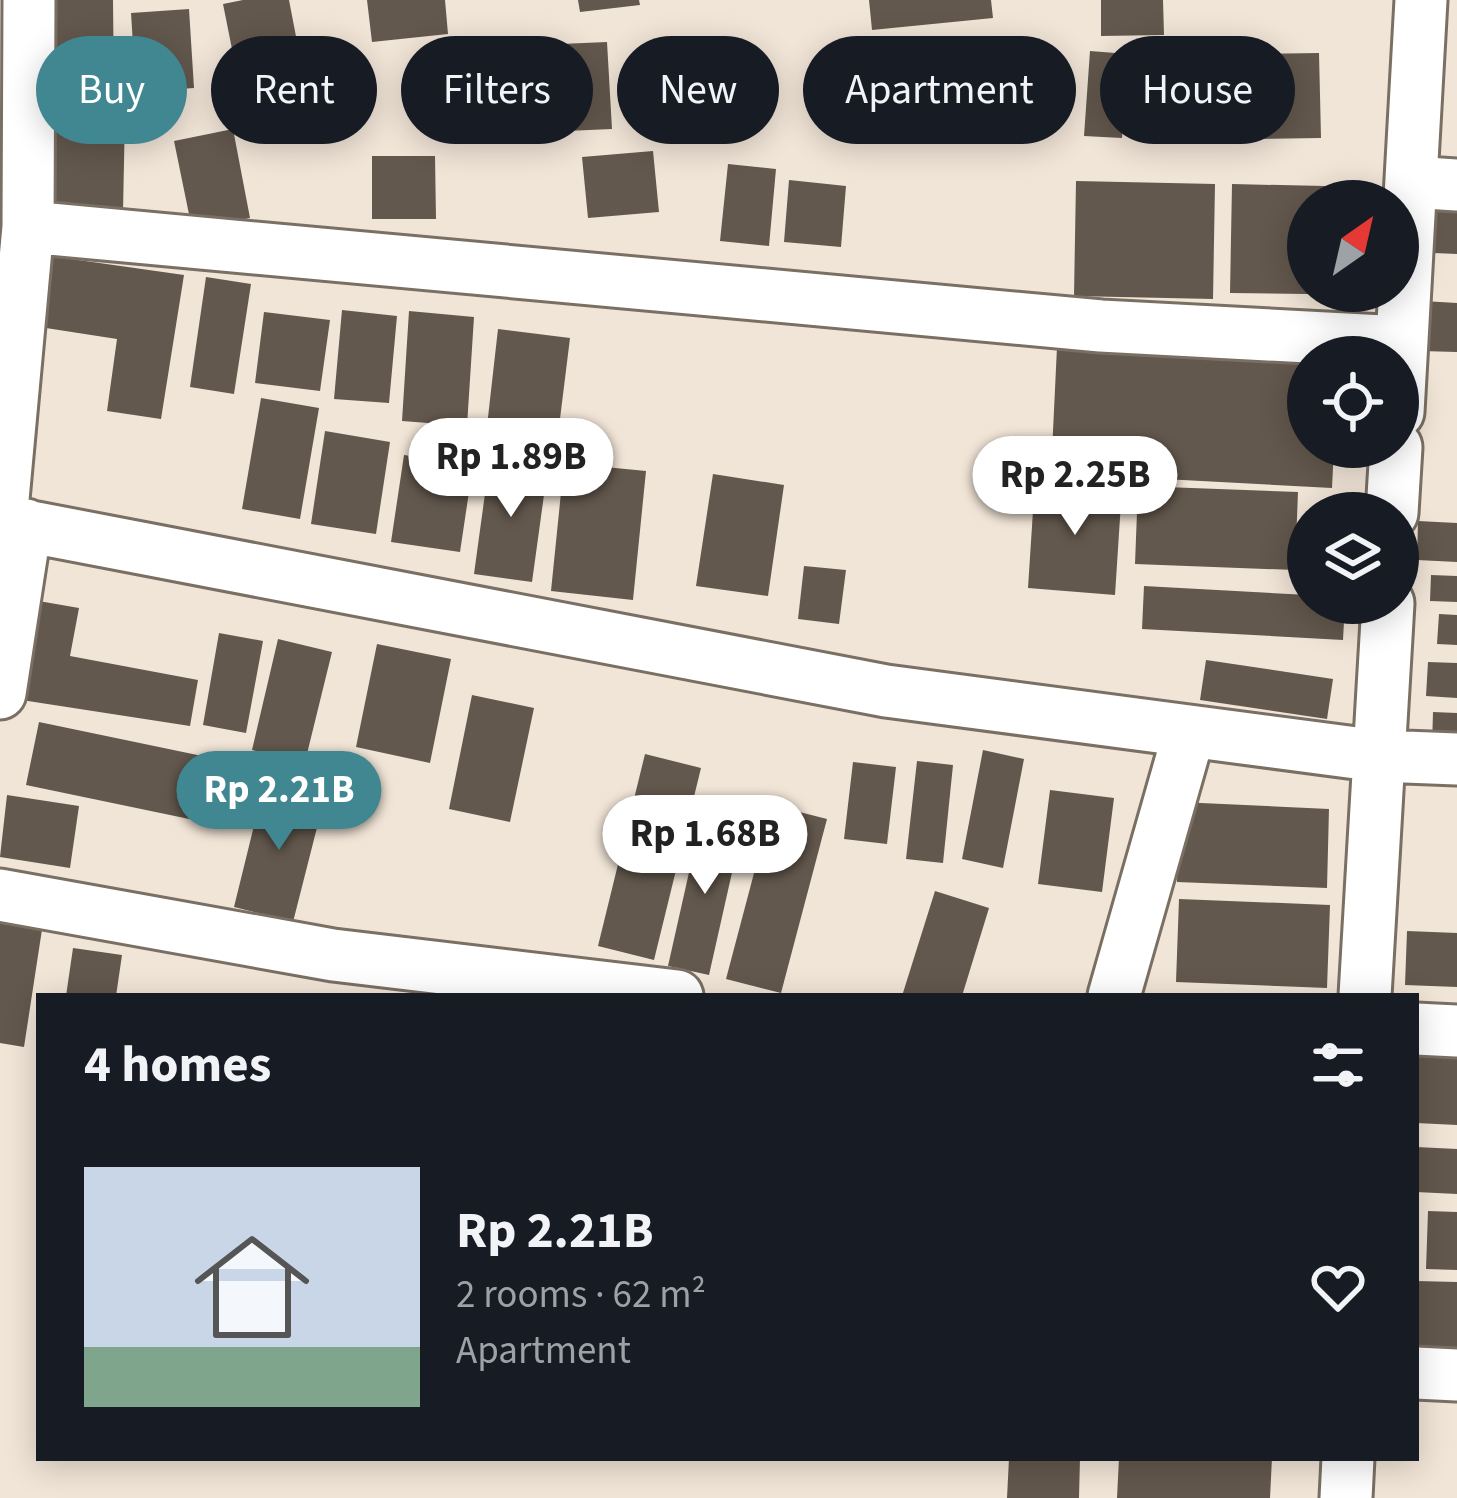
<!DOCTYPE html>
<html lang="en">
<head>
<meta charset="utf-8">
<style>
	body { margin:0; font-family:"Source Sans 3",sans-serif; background:#20242c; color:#f1f3f6; height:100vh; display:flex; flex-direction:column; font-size:45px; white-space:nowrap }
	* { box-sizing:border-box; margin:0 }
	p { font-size:39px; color:#9ea1a6 }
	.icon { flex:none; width:66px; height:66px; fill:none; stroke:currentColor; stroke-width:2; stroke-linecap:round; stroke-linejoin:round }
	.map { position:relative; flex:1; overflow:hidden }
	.side { position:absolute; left:36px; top:993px; width:1383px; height:468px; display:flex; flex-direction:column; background:#171b24; border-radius:0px; box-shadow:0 6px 30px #0003 }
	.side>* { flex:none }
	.banner { position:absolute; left:36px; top:36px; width:1386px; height:108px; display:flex; gap:24px }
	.needle { width:78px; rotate:34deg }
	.controls { position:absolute; left:1287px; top:180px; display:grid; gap:24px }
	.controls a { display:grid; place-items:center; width:132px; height:132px; border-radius:50%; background:#171b24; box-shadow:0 6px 30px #0003; font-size:60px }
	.price { position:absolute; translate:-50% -102px; padding:0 27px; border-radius:42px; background:#fff; color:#222; font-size:39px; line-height:78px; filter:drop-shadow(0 3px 6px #0008) }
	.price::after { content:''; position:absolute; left:50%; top:72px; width:36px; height:27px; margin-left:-18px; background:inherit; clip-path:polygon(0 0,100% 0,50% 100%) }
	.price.current { background:#418792; color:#fff }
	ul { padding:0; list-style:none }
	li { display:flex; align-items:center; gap:36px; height:300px; padding:0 48px }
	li+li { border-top:3px solid #363941 }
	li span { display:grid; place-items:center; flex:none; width:336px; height:240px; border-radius:0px; color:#555 }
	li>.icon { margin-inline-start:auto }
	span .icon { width:144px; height:144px; fill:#fffc; stroke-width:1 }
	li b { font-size:51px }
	h2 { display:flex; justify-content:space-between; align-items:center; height:144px; padding:0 48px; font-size:51px }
	.tag { padding:0 42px; border-radius:54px; background:#171b24; box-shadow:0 6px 30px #0003; font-size:42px; line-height:108px }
	.tag.current { background:#418792; color:#fff }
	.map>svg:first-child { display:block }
	.building { fill:#63584d }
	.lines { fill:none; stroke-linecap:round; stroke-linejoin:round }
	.minor-casing { stroke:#7a6f63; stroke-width:57 }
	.minor { stroke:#fff; stroke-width:51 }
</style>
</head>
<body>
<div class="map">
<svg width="1457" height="1498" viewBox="0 0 1457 1498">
	<rect width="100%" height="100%" fill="#f1e5d7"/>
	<path class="building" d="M54,0H113L114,94H55Z
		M243,0H289L299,52L235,64L223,4Z
		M367,0H445L448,34L372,42Z
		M578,0H639L640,5L580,12Z
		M869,0H991L993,18L872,30Z
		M1101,0H1163L1164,35L1101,36Z
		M189,9L194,88L136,92L131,13Z
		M607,42L612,129L451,136L446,49Z
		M1090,51L1128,54L1122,138L1084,136Z
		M1319,53L1321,138L1195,140L1193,55Z
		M286,80L293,118L251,125L245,87Z
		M45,110L125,113L123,212L44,210Z
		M233,129L250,218L192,229L174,141Z
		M653,151L659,212L588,218L582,157Z
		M372,156H435L436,219H372Z
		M728,164L776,169L769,246L720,241Z
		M789,180L846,186L841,247L784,242Z
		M1076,181L1215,184L1213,299L1074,296Z
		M1232,184L1368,187V201H1308V294L1230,293Z
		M1435,203L1457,204V254L1434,253Z
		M43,255L184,275L161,419L107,411L117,339L33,326Z
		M206,277L251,284L234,394L190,387Z
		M1423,301L1457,303V352L1421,351Z
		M342,310L397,316L389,403L334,399Z
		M409,311L474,317L467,426L402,421Z
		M264,312L330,320L320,391L255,383Z
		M498,329L570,338L558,435L487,426Z
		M1057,347L1308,361V447H1334L1332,488L1051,473Z
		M261,398L319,408L300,519L242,509Z
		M325,431L390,442L376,534L311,524Z
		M404,455L473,465L460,552L391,542Z
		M490,457L548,466L532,582L474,574Z
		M564,463L646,471L633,600L551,591Z
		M713,474L784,485L768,596L696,586Z
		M1035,480L1122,487L1115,595L1028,588Z
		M1138,486L1298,492L1295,570L1135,564Z
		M1418,521L1457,523V562L1417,560Z
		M804,566L846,570L839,624L798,619Z
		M1431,575L1457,576V602L1430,601Z
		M1144,586L1308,595V603H1345L1343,640L1142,629Z
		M33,600L79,608L70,656L198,680L190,726L15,699Z
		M1439,614L1457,615V645L1437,644Z
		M219,633L263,641L246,733L203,725Z
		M278,639L332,652L305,762L252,750Z
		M377,644L451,659L430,763L356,747Z
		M1206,660L1333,679L1327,719L1200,700Z
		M1428,662L1457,663V698L1426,696Z
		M472,695L534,708L510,822L449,809Z
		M1433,712L1457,713V747L1432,746Z
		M39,722L231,762L218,825L26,785Z
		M983,750L1024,759L1003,868L962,859Z
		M645,754L701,768L654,960L598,946Z
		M917,761L953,765L943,863L906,859Z
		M853,762L896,767L887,844L844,839Z
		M264,785L324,800L293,922L234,907Z
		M1050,790L1114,798L1102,892L1038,884Z
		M7,795L79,806L70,868L0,857Z
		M1179,802L1329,809L1327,888L1177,882Z
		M772,805L827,819L781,993L726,979Z
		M701,819L742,828L709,975L668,966Z
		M935,891L989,908L962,996H902Z
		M1179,899L1330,905L1327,988L1176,982Z
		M0,917L43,923L24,1047L0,1043Z
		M1407,931L1457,933V987L1405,985Z
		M73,948L122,955L116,996H66Z
		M1416,1055L1457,1056V1125L1416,1123Z
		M1416,1147L1457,1149V1194L1416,1192Z
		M1428,1211L1457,1212V1270L1426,1269Z
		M1416,1281L1457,1282V1355L1416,1354Z
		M1009,1458H1080L1079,1498H1007Z
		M1119,1458H1272L1270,1498H1117Z"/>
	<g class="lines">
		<g class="minor-casing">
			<path id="minor" d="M1411,182L1457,185
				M28,227L1101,326L1402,342
				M1398,412L1421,0
				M1392,513L1396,447
				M0,521L886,691L1379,756L1457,759
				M1,521L28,227L29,0
				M0,693L26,525
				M0,895L333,955L677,996
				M1114,996L1189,733
				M1365,996L1388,603
				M1416,1029L1457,1031
				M1416,1373L1457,1375
				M1346,1498L1348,1458"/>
		</g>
		<use href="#minor" class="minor"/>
	</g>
</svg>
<div class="controls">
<a><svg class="needle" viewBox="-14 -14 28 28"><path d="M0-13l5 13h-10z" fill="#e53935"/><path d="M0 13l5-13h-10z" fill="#9ea1a6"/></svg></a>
<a><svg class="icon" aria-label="locate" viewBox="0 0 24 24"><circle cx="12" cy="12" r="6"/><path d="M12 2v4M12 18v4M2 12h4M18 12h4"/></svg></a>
<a><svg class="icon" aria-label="layers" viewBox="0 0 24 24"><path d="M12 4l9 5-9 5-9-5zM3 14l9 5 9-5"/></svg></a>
</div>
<b class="price" style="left:511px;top:520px">Rp 1.89B</b>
<b class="price" style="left:1075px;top:538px">Rp 2.25B</b>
<b class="price current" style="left:279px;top:853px">Rp 2.21B</b>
<b class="price" style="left:705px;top:897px">Rp 1.68B</b>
<div class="banner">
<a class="tag current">Buy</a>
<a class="tag">Rent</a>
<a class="tag">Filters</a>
<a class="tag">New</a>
<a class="tag">Apartment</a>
<a class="tag">House</a>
</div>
<section class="side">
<h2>4 homes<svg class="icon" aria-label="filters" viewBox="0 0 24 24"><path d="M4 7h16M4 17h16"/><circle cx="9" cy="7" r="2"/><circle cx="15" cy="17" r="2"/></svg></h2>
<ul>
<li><span style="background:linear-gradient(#c9d6e8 75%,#7fa58c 0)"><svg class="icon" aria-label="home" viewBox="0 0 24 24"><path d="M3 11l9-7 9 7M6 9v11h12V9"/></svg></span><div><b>Rp 2.21B</b><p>2 rooms · 62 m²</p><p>Apartment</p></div><svg class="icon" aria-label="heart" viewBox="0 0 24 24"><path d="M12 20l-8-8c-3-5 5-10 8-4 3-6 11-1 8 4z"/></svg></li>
</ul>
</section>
</div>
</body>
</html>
